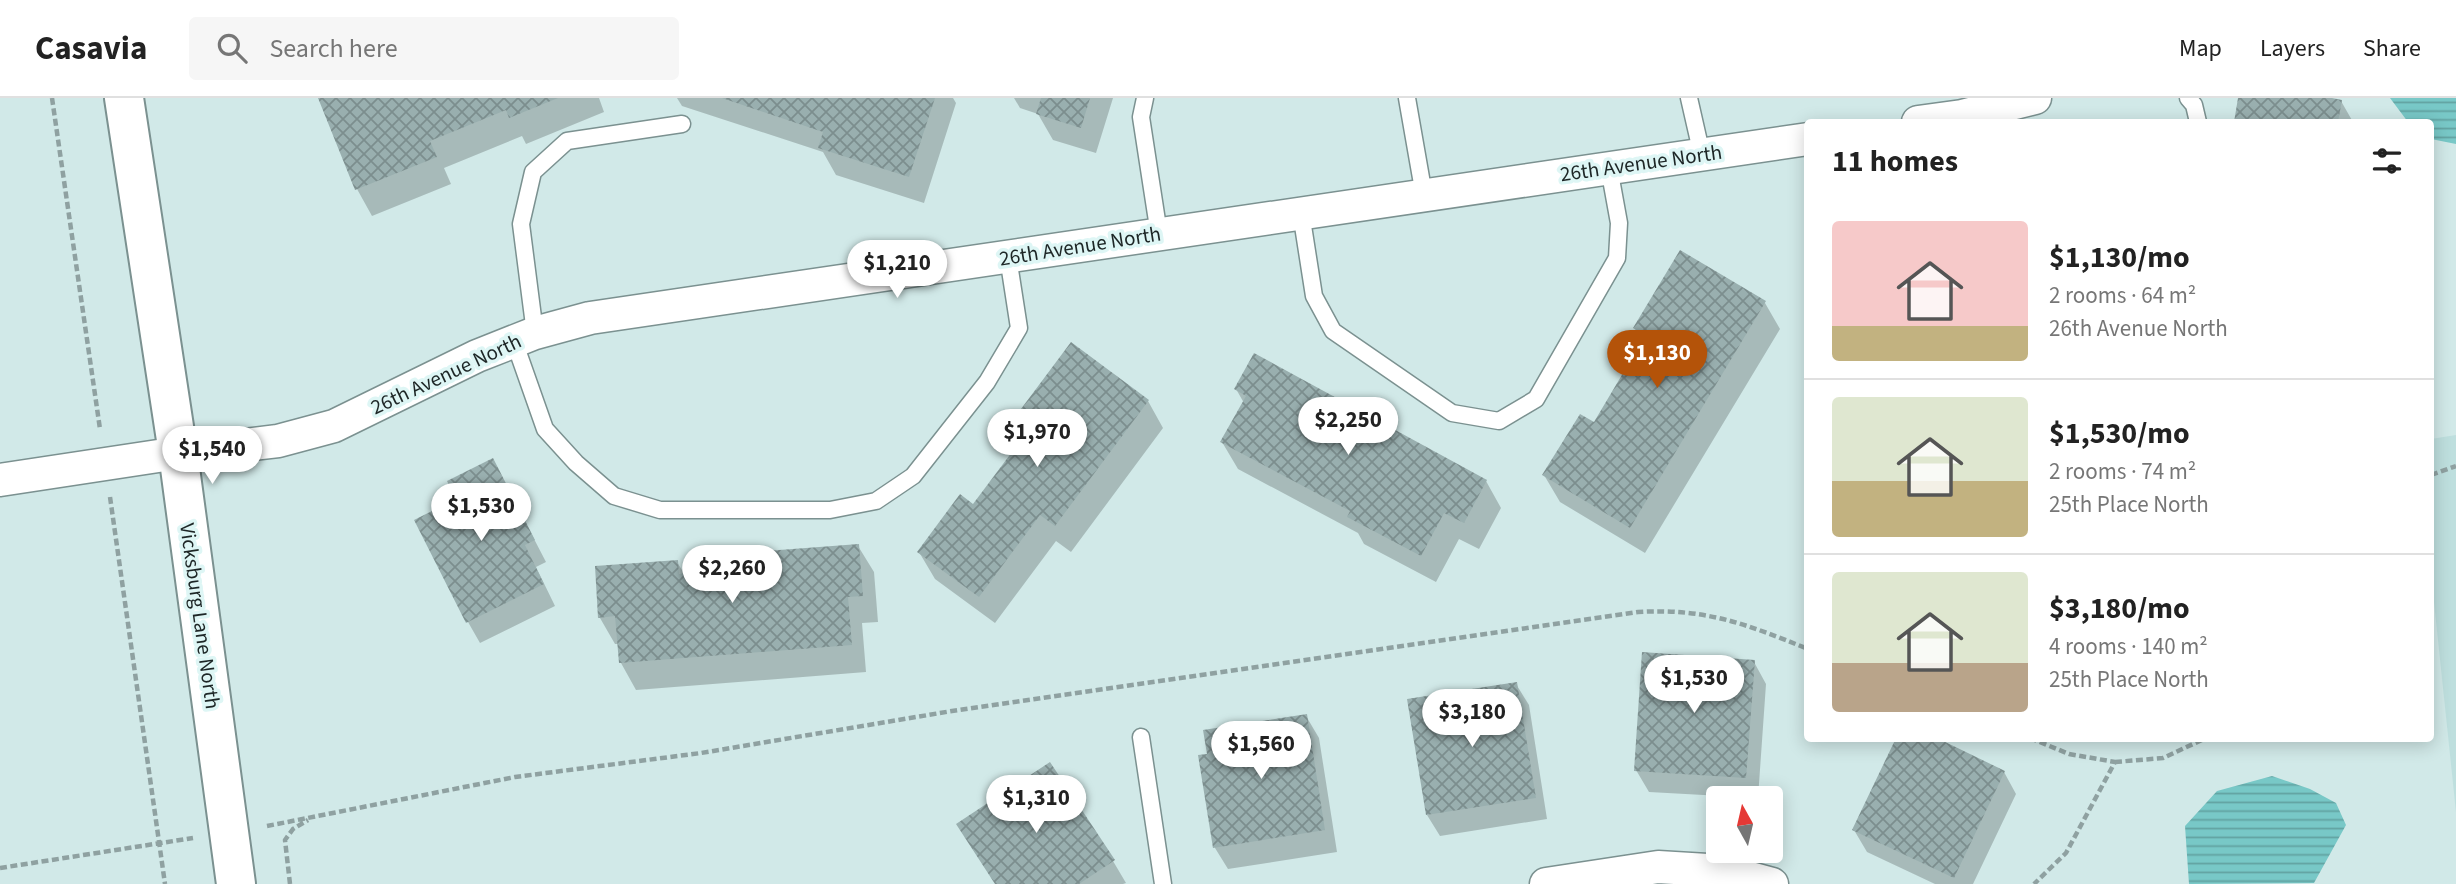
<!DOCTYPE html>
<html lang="en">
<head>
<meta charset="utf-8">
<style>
	body { margin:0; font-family:"Source Sans 3",sans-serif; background:#f6f6f6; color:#222; height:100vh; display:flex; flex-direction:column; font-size:26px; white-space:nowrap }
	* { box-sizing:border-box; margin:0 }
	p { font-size:23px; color:#767676 }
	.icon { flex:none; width:38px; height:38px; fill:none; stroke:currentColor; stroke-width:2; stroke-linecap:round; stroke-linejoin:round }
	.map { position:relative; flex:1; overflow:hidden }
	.drawer { position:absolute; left:1804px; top:21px; width:630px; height:623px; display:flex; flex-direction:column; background:#fff; border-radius:7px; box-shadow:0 4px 18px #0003 }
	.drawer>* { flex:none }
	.needle { width:46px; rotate:352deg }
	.controls { position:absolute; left:1706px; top:688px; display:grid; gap:14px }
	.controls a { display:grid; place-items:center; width:77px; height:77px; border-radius:7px; background:#fff; box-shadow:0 4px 18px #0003; font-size:35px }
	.price { position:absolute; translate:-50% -60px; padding:0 16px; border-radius:24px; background:#fff; color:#222; font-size:23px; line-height:46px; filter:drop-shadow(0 2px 4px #0008) }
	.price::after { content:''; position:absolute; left:50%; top:42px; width:21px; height:16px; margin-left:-10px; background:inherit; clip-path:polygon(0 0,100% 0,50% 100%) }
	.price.current { background:#b45309; color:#fff }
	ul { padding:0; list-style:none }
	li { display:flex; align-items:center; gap:21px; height:175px; padding:0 28px }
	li+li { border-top:2px solid #e0e0e0 }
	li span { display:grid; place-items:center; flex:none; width:196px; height:140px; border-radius:7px; color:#555 }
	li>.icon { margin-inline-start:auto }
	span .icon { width:84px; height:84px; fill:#fffc; stroke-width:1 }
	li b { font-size:30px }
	h2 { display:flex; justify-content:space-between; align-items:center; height:84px; padding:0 28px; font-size:30px }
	header { display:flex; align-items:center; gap:42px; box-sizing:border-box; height:98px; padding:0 35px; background:#fff; border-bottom:2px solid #e0e0e0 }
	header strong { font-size:33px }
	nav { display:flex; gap:38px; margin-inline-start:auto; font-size:24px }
	.search { width:490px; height:63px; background:#f6f6f6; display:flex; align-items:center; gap:18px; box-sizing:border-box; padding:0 24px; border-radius:7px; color:#767676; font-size:26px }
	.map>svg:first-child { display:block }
	.built { fill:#bedfde }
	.water { fill:url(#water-rules) }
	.shadow { fill:#0003 }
	.building { fill:url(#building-cross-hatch) }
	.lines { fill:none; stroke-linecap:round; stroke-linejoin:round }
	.service-casing { stroke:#7b9190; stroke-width:19 }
	.minor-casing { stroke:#7b9190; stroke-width:35 }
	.secondary-casing { stroke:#7b9190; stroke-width:42 }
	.path { stroke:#8fa1a1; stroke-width:4.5; stroke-dasharray:7 3.5; stroke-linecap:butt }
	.service { stroke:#fff; stroke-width:16 }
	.minor { stroke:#fff; stroke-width:32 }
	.secondary { stroke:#fff; stroke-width:38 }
	.labels { text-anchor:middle; stroke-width:7; stroke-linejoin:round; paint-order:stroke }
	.street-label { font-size:21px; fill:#1d2626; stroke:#def6f5 }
</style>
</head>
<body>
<header>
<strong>Casavia</strong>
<div class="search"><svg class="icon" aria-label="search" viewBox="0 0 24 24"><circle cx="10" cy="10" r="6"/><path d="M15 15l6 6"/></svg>Search here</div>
<nav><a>Map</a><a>Layers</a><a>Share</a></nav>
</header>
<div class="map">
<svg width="2456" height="786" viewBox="0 0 2456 786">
	<defs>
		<pattern id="water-rules" width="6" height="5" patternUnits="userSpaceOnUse" patternTransform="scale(1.75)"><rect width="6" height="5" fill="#78c8c7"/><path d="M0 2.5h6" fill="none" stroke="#62a2a1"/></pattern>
		<pattern id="building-cross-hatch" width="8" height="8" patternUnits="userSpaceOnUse" patternTransform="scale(1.75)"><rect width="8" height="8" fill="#99afaf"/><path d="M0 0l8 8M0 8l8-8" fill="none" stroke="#7c8e8e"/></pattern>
	</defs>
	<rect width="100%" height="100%" fill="#d1e9e8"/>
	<path class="built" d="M2456,337V714L2432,485L2431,341Z"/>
	<path class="water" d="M2390,0H2456V46L2431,41V24H2408Z
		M2272,678L2310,691L2336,705L2346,727L2314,785L2189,786L2185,728L2217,693Z"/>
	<path class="shadow" d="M320,0H599L604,14L526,46L522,38L444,70L451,86L372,118L357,91Z
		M677,0H953L956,5L924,105L836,77L823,54L682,8Z
		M1014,0H1113L1096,55L1053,42L1038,16L1020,10Z
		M2240,0H2322L2341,3L2353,24H2236Z
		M1765,205L1780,231L1645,455L1560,404L1544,377L1595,326L1643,245L1635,230Z
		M1236,291L1486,383L1501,410L1479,451L1459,441L1436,484L1364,446L1358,435L1238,371L1222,344L1244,305Z
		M1148,303L1163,330L1071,454L1056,443L995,525L935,481L919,454L973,408L1030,332L1020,315Z
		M493,362L546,464L536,469L555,508L480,545L468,524L459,402Z
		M858,448L874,474L878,524L862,525L866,574L636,592L621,565L619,546H615L600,520L677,464L685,477L769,470Z
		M1754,564L1766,586L1758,700L1649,694L1636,672Z
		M1516,586L1529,607L1547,721L1440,738L1427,717Z
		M1306,618L1319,640L1337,754L1228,771L1215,750L1209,657Z
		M2004,674L2016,696L1973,786H1935L1867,754L1854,732Z
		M1113,763L1126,785L1123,786H996Z"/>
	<path class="building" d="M318,0H558L509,20L506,12L430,43L437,59L355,92Z
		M722,0H935L909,79L818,50L823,34Z
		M1041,0H1090L1081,30L1036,16Z
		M2238,0H2332L2342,2L2338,24H2234Z
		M1680,152L1766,203L1630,430L1542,377L1580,316L1594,324L1645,238L1633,230Z
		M1071,244L1149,302L1055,428L1040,417L979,499L917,454L960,396L973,406L1033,326L1018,315Z
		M1254,255L1487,382L1464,425L1444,415L1421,458L1347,419L1350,413L1220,344L1246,298L1234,291Z
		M493,360L535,442L525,447L544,486L466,525L414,422L456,401L447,383Z
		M859,446L863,498L848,499L852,547L619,565L615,518L598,520L595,468L678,462L679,476L767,469L766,453Z
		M1642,554L1755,562L1746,680L1634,673Z
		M1517,584L1536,700L1426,717L1407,601Z
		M1307,616L1325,732L1213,750L1198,657L1207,656L1203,632Z
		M1896,640H1937L2005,673L1954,780L1852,732Z
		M1050,664L1115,762L1079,786H995L956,726Z"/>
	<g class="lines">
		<g class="service-casing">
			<path id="service" d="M1145,0L1141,19L1159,136
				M1407,0L1424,97
				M1689,0L1702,57
				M2188,0L2194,7L2198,24
				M1301,115L1314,198L1333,233L1452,315L1499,323L1536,301L1617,160L1619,125L1609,70
				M535,235L521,126L533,74L567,43L682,26
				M514,243L545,331L576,365L614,398L660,412H830L876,403L913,378L987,284L1019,230L1008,159
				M1141,639L1163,786"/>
		</g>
		<g class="minor-casing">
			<path id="minor" d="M1918,24L1962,18L2035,0
				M0,382L178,355L278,343L334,328L477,258L535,235L590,220L1808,41
				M1546,786L1658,769L1724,773L1772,786"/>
		</g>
		<g class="secondary-casing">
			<path id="secondary" d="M124,0L178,355L236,786"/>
		</g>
		<path class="path" d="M52,0L100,331
			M2431,377L2456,368
			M110,399L165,786
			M2030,640L2069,656L2115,664L2066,755L2034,786
			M2115,664L2163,660L2206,640
			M267,728L515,679L701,655L952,613L1638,514C1706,510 1746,526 1808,551
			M0,770L193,740
			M290,786L285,742L293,731L308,722"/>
		<use href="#service" class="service"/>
		<use href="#minor" class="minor"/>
		<use href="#secondary" class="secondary"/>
	</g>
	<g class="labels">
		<g class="street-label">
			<text transform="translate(1641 65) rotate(-8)" y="7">26th Avenue North</text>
			<text transform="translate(1080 148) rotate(-9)" y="7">26th Avenue North</text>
			<text transform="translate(446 276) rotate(-25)" y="7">26th Avenue North</text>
			<text transform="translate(200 518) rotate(82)" y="7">Vicksburg Lane North</text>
		</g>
	</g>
</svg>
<div class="controls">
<a><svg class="needle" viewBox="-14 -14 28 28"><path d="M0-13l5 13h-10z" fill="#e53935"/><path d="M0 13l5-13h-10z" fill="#767676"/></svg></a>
</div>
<b class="price" style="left:897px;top:202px">$1,210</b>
<b class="price current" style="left:1657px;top:292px">$1,130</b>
<b class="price" style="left:1348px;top:359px">$2,250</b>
<b class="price" style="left:1037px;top:371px">$1,970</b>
<b class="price" style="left:212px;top:388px">$1,540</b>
<b class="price" style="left:481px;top:445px">$1,530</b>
<b class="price" style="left:732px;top:507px">$2,260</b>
<b class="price" style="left:1694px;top:617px">$1,530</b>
<b class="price" style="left:1472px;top:651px">$3,180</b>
<b class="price" style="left:1261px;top:683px">$1,560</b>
<b class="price" style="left:1036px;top:737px">$1,310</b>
<section class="drawer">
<h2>11 homes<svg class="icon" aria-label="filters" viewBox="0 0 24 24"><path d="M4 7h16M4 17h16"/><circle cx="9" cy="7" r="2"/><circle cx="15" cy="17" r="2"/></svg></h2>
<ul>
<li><span style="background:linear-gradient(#f6c9c9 75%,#c2b280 0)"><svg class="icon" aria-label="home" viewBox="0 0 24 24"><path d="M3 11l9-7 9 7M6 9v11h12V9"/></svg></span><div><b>$1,130/mo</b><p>2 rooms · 64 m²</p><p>26th Avenue North</p></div></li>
<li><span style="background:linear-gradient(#dfe7d0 60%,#c2b280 0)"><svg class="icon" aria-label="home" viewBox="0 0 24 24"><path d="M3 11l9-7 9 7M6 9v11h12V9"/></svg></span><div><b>$1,530/mo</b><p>2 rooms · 74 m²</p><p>25th Place North</p></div></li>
<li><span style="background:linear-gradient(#dfe7d0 65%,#b9a48a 0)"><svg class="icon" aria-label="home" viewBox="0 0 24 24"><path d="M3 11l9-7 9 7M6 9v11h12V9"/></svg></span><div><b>$3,180/mo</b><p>4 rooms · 140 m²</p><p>25th Place North</p></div></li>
</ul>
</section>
</div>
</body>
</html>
